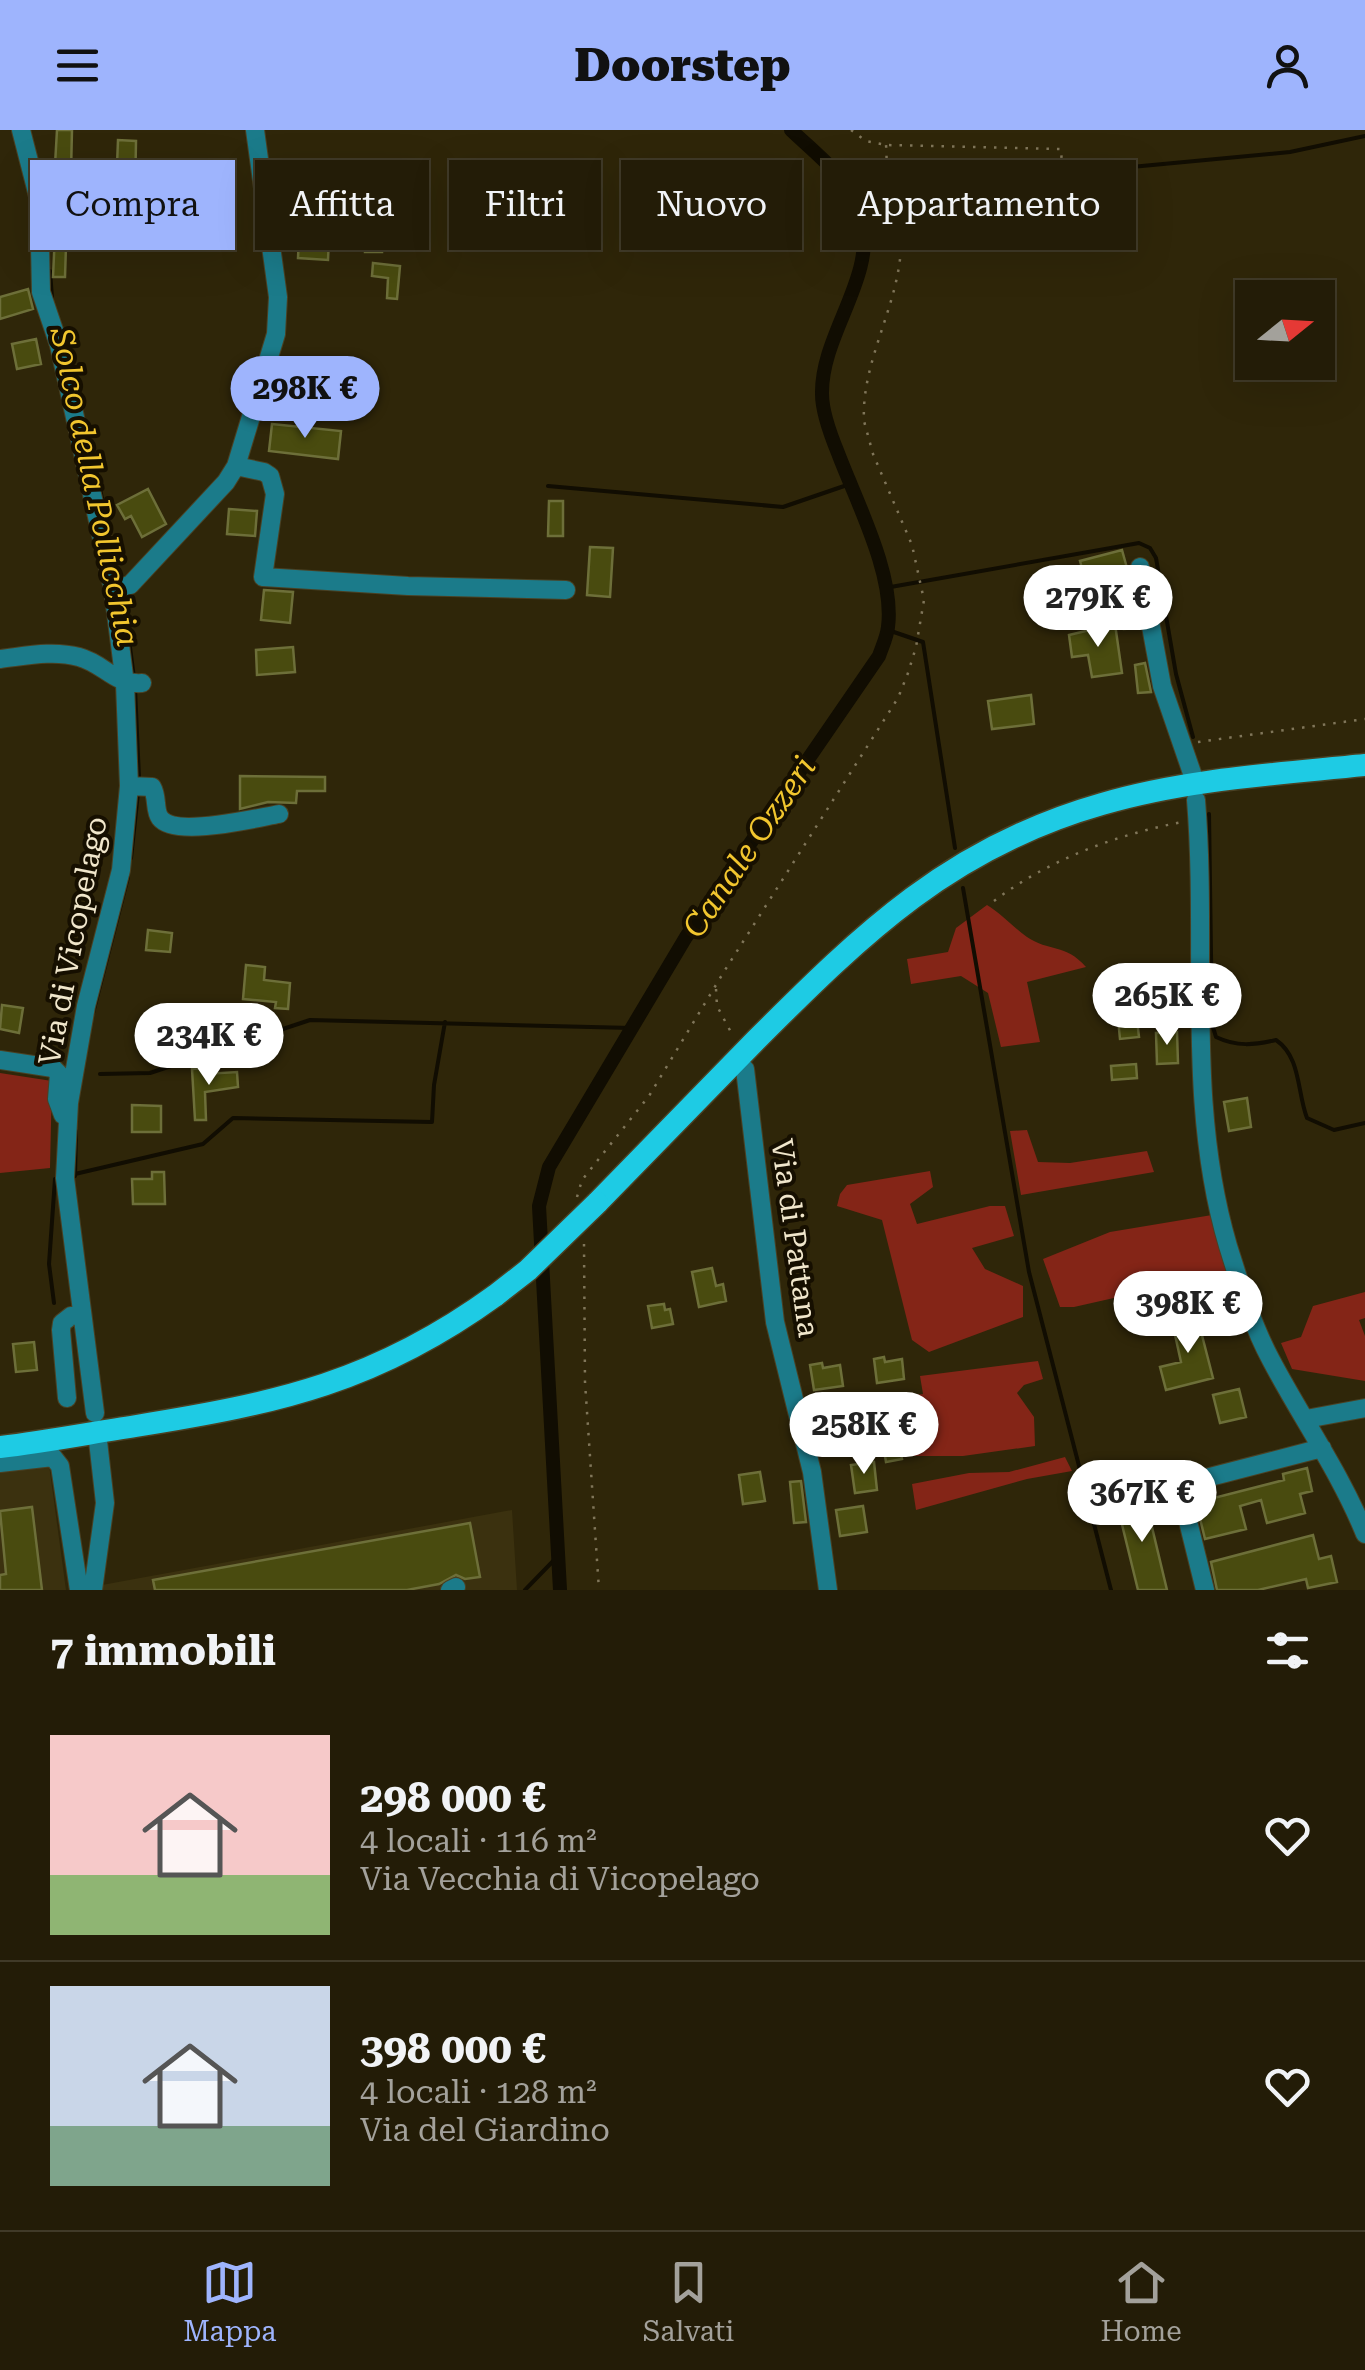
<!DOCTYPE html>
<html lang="it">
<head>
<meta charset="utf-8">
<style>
	body { margin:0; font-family:"Roboto Serif",serif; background:#2b2511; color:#f1f3f6; height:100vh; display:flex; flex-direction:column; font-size:38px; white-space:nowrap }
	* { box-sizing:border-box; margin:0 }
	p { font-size:32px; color:#a3a19b }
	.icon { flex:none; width:55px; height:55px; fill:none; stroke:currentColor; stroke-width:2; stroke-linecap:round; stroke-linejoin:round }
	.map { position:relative; height:1460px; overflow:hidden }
	.sheet { display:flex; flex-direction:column; background:#231c07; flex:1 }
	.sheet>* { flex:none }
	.top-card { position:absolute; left:30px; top:30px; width:1305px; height:90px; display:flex; gap:20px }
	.needle { width:65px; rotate:72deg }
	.buttons { position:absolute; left:1235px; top:150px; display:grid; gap:20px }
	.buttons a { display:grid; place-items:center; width:100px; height:100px; border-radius:0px; background:#231c07; box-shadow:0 10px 40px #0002,0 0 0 2px #403a28; font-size:50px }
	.price { position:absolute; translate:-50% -85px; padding:0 22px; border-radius:35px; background:#fff; color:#222; font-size:32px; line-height:65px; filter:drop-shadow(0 2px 5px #0008) }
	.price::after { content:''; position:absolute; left:50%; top:60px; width:30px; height:22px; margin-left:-15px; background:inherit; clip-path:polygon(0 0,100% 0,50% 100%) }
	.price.active { background:#9eb4fd; color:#111 }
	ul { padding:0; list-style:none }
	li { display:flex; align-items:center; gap:30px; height:250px; padding:0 50px }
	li+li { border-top:2px solid #403a28 }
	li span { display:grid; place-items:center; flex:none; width:280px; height:200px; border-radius:0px; color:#555 }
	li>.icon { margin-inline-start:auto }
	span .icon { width:120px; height:120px; fill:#fffc; stroke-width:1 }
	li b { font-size:42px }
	h2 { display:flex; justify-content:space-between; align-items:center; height:120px; padding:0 50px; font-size:42px }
	.pill { padding:0 35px; border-radius:0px; background:#231c07; box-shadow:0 10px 40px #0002,0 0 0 2px #403a28; font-size:35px; line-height:90px }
	.pill.active { background:#9eb4fd; color:#111 }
	header { display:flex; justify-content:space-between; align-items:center; height:130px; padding:0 50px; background:#9eb4fd; color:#111; font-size:45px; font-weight:800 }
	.tab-bar { display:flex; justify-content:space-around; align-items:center; height:140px; border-top:2px solid #403a28; background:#231c07; font-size:28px; color:#a3a19b }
	.tab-bar a { display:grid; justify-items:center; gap:5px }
	.tab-bar .active { color:#9eb4fd }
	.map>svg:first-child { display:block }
	.built { fill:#3b310f }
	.forest { fill:#842517 }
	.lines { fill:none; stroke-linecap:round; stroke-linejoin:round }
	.stream { stroke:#110d02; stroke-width:4 }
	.canal { stroke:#110d02; stroke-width:14 }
	.building { fill:#494b0f; stroke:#6d6f39; stroke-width:2.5 }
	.minor-casing { stroke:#4a4124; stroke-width:20 }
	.major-casing { stroke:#4a4124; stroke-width:25 }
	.path { stroke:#80765a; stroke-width:2.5; stroke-dasharray:2.5 8; stroke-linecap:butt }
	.minor { stroke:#1b7b8a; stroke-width:18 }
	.major { stroke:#1ecbe4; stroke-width:22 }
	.major-bridge-casing { stroke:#4a4124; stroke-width:25; stroke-linecap:butt }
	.major-bridge { stroke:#1ecbe4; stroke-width:22 }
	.labels { text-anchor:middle; stroke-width:8; stroke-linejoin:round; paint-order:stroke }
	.street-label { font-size:30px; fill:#f0e6cb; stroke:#160f00 }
	.water-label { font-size:32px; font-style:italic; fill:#f2c62e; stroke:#160f00 }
</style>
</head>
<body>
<header><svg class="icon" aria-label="menu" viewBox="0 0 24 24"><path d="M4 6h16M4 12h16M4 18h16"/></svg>Doorstep<svg class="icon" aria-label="person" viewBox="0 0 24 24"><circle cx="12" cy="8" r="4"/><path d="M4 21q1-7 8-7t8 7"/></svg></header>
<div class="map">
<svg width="1365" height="1460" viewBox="0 0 1365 1460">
	<rect width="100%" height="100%" fill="#2f2609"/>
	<path class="built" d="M48,1327L66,1460H0V1334Z
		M512,1380L517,1460H103L102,1455Z"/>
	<path class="forest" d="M987,775C1002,784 1013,797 1027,807C1049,822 1065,813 1086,837L1027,852L1040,912L1001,917L988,863L961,846L911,854L907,829L948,822L956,798Z
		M0,943L52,951L50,1038L0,1043Z
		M1027,1000L1038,1032L1070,1033L1147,1021L1154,1042L1021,1065L1010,1001Z
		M930,1041L933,1057L910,1074L917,1094L990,1076H1005L1014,1106L972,1118L985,1139L1023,1156V1187L929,1222L912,1210L882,1090L837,1076L840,1064L847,1055Z
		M1212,1085L1229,1142L1074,1177H1060L1043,1129L1110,1102Z
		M1365,1162V1188L1359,1190L1365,1206V1251L1292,1239L1281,1213L1301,1207L1313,1176Z
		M1038,1231L1043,1249L1024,1255L1017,1263L1034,1287L1035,1316L963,1326H908L898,1267L923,1264L920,1246Z
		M1065,1327L1072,1341L1027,1349L916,1380L912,1354L969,1343L1009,1342Z"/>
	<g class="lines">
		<path class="stream" d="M830,38L1016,35L1110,39L1290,22L1365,6
			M50,141L52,168
			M93,327L108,396
			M548,356L783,377L850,354
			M885,458L1139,413L1150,418L1156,428L1176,544L1193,607
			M123,464L134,548
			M888,500L923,512L955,718
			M135,558L139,648
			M1209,684L1212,894L1216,907C1237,917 1254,915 1276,910C1301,927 1297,962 1307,988L1334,1000L1365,993
			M131,728L138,663
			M963,758L1029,1142L1111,1460
			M93,883L128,747
			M100,944L150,943L310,890L632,898
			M75,1044L203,1014L233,988L432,992L434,955L445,892
			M75,1046L76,1001
			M54,1173L49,1134L55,1049
			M525,1460L559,1425"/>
		<path class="canal" d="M560,1460L539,1076L549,1037L686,807L879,526C882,517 887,507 888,497C895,445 856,371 838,323C831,306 822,282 822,264C821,204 876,148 862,88C853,51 817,25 791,0"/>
	</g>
	<path class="building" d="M57,0H72L70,83L115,86L118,10L136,11L134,118L66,116L65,147H53L56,82L43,35H55Z
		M365,75L407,76V97H416L415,116L382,114V122H365Z
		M299,106L329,108L328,130L298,128Z
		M373,133L400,136L397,169L387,168L388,148L372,146Z
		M28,159L33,179L0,189V167Z
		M36,209L41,234L17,239L12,214Z
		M305,238L332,242L328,276L316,274L317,268L302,266Z
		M272,294L341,301L338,329L269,321Z
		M148,359L166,394L142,407L131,386L125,389L117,375Z
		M549,371H563V406H548Z
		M229,379L257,381L255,406L227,404Z
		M590,417L613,418L610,467L587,465Z
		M1122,420L1127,438L1085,449L1080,431Z
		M264,460L293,462L290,493L261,490Z
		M1133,466L1139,498L1124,499L1122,467Z
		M1115,494L1122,543L1092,547L1088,525L1072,527L1069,505Z
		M293,517L295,542L257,545L256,520Z
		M1145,533L1151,562L1138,563L1135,535Z
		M1031,565L1034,594L992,599L988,571Z
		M240,646L325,647V661H297L296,673L268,672L240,679Z
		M148,800L172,803L170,822L146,820Z
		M246,835L265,837L264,850L290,853L288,879L275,878L276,872L243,869Z
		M1132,846L1139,907L1120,909L1117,879H1122L1118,848Z
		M1177,849L1180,878L1160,880L1156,851Z
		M2,875L23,878L19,903L0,899Z
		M1177,902L1178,933L1157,934L1156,903Z
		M1136,934L1137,948L1112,950L1111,936Z
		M205,938V944L237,942L238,957L205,962L206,990H195L192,939Z
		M1247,968L1251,997L1229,1001L1224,972Z
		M132,975L161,976V1002H132Z
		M152,1042H164L165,1074H133L132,1049H152Z
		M712,1138L716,1156L723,1154L726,1171L699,1177L692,1142Z
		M664,1174L665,1180L670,1179L673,1194L652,1198L648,1176Z
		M1197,1186L1213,1248L1166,1260L1160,1237L1181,1232L1172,1191Z
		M34,1212L37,1240L16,1242L13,1214Z
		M884,1227L885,1232L902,1229L904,1249L877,1253L874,1229Z
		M822,1233L823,1238L840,1235L843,1256L814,1260L810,1235Z
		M1239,1259L1246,1287L1220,1293L1213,1265Z
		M893,1284L902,1329L886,1332L878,1286Z
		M845,1292L847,1309L826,1312L824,1296Z
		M874,1332L877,1360L855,1363L851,1335Z
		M1307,1338L1312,1361L1300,1364L1305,1383L1267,1393L1261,1370L1240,1376L1246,1399L1205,1409L1194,1364L1212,1359L1214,1368L1284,1350L1283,1344Z
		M760,1342L765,1371L743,1374L739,1345Z
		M801,1351L806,1392L794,1393L790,1352Z
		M1145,1368L1167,1460H1138L1117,1374Z
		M863,1376L867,1402L840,1406L836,1380Z
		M32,1377L42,1460H0V1445L6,1444L0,1381Z
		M470,1393L480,1447L465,1449L456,1445L439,1454L407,1460H155L153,1450Z
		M1313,1405L1319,1429L1331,1426L1337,1452L1308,1458L1306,1449L1258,1460H1217L1211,1432Z"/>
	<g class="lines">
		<g class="minor-casing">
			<path id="minor" d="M21,0L39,70L41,162L59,215L113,459L125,554L129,656L121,740L86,876L69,973L65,1048L95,1283
				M236,336L264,342L270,346L275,364L263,447L408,456L566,460
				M1140,437L1162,556L1192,643
				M113,459L130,455L226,352L236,336L276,204L278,167L255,0
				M0,529C26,526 53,520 79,527C105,534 114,555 142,553
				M129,656L152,657C158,667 154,680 160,688C175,708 256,688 279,684
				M1196,670C1208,818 1185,971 1228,1116C1240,1154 1252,1195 1271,1230C1302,1289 1340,1342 1365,1404
				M0,930L53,938L59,944L57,969L63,985
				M745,939L775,1192L812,1342L828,1460
				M67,1268L61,1200L62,1193L71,1186L81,1185
				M1306,1289L1365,1278
				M0,1333L53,1327L60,1336L79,1460
				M93,1460L105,1373L98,1311
				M450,1460L456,1457
				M1205,1460L1179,1355L1322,1318"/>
		</g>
		<g class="major-casing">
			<path id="major" d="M597,1073C650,1019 703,964 756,910C864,802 951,717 1102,674C1187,649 1278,644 1365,635
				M0,1317C45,1312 90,1303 136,1296C279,1273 376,1252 496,1165"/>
		</g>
		<path class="path" d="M851,0L866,11L886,15L1061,19L1063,52
			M1198,612L1365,589
			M994,771C1048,730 1115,705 1182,692
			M716,859L717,876L733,906
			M577,1067L582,1050L649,966L725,840L898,568L908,543L916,517L924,470L912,415L873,324L864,291C861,231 899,176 901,116C902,91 891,70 888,47C886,36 887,26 886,15
			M584,1114L585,1252L599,1460"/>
		<use href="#minor" class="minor"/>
		<use href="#major" class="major"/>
		<g class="major-bridge-casing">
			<path id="major-bridge" d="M496,1165L528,1140L597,1073"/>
		</g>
		<use href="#major-bridge" class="major-bridge"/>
	</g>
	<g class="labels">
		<g class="street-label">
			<text transform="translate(73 811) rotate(-79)" y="10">Via di Vicopelago</text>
			<text transform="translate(795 1108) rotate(82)" y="10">Via di Pattana</text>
		</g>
		<g class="water-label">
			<text transform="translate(95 357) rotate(78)" y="11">Solco della Pollicchia</text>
			<text transform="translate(749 717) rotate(-56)" y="11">Canale Ozzeri</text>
		</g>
	</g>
</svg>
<div class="buttons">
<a><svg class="needle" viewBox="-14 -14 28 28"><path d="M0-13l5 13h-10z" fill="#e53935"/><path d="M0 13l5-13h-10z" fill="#a3a19b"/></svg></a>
</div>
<b class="price active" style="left:305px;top:311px">298K €</b>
<b class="price" style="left:1098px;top:520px">279K €</b>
<b class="price" style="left:1167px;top:918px">265K €</b>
<b class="price" style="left:209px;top:958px">234K €</b>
<b class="price" style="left:1188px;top:1226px">398K €</b>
<b class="price" style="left:864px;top:1347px">258K €</b>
<b class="price" style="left:1142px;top:1415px">367K €</b>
<div class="top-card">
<a class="pill active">Compra</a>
<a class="pill">Affitta</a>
<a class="pill">Filtri</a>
<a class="pill">Nuovo</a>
<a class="pill">Appartamento</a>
</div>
</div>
<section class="sheet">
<h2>7 immobili<svg class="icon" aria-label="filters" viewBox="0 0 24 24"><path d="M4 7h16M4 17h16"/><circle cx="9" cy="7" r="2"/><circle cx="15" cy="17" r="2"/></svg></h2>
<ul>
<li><span style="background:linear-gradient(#f6c9c9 70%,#8fb573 0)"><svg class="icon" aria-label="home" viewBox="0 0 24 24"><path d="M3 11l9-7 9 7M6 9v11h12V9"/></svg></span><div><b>298 000 €</b><p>4 locali · 116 m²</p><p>Via Vecchia di Vicopelago</p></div><svg class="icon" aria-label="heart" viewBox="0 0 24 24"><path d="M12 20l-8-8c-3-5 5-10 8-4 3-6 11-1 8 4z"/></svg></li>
<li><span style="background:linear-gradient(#c9d6e8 70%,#7fa58c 0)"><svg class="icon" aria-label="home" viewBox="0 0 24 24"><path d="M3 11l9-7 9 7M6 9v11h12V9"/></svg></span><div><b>398 000 €</b><p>4 locali · 128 m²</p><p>Via del Giardino</p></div><svg class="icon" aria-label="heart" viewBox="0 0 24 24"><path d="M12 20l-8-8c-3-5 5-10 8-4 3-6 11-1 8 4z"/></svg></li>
</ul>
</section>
<nav class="tab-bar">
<a class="active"><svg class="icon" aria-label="map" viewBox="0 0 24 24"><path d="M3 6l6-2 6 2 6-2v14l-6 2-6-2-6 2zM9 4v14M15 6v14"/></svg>Mappa</a>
<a><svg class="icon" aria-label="saved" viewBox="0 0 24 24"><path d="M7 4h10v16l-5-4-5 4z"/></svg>Salvati</a>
<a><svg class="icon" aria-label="home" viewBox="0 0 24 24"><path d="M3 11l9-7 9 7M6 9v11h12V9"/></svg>Home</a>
</nav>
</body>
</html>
